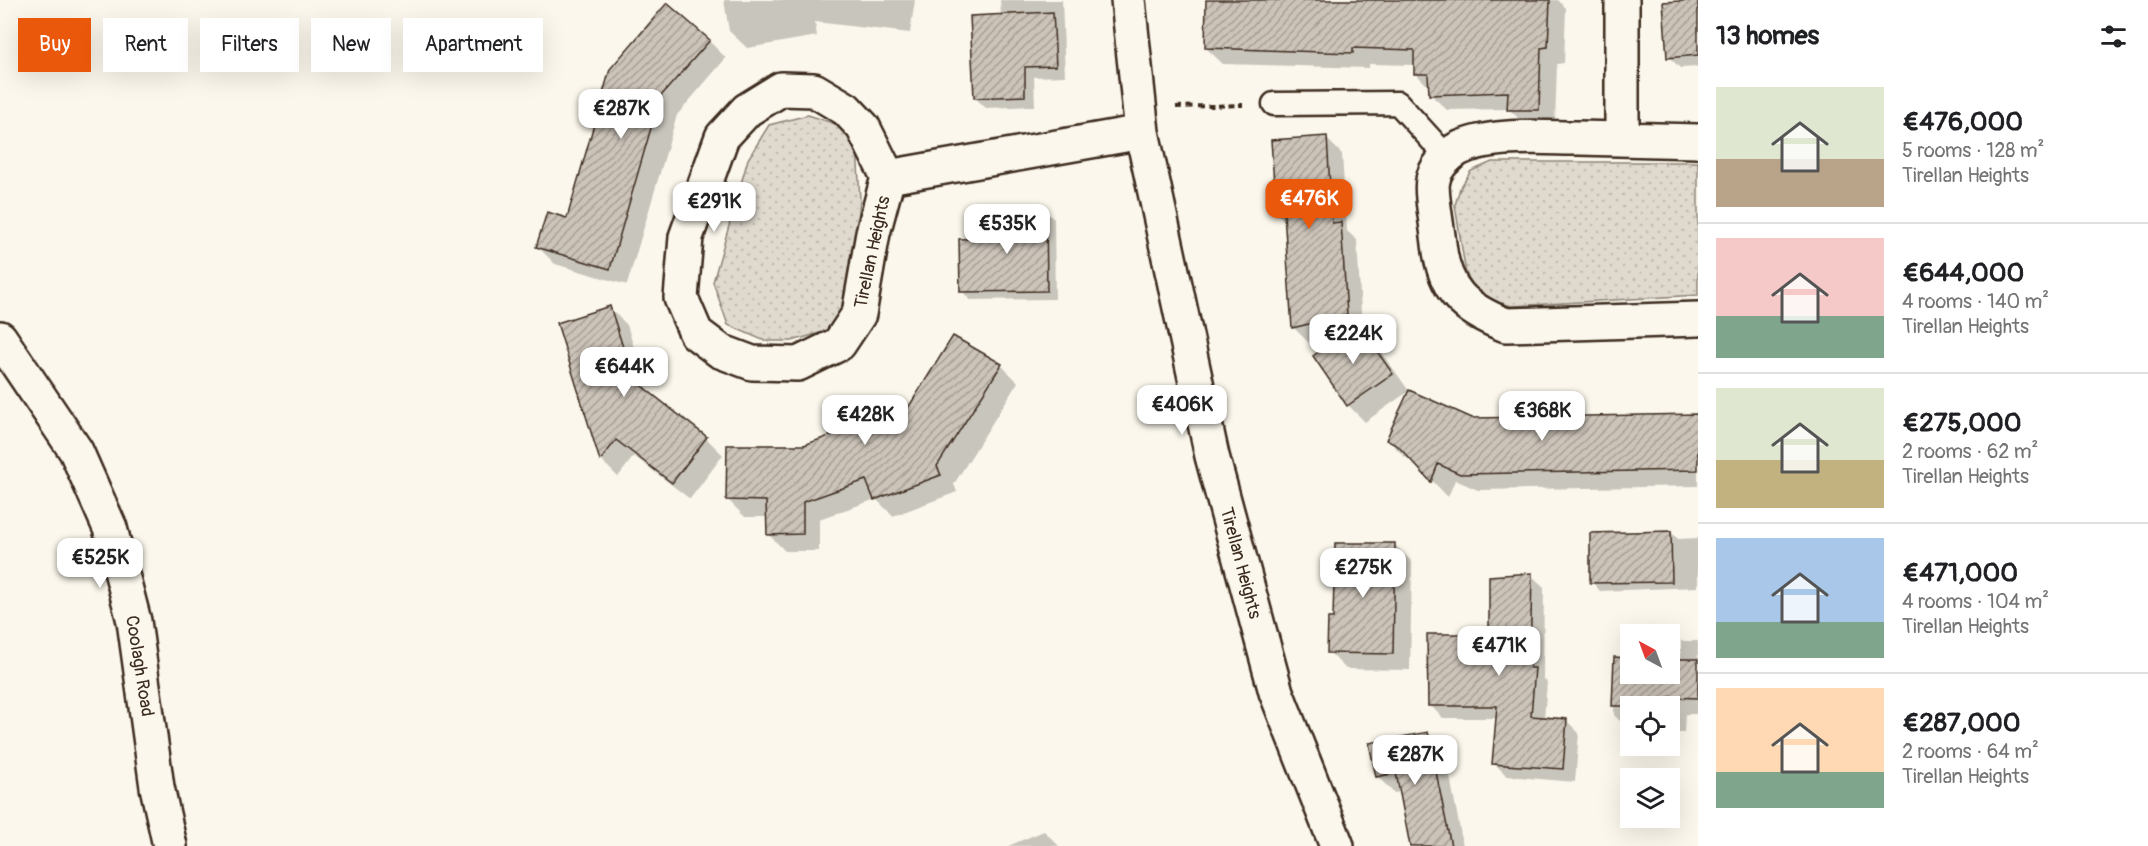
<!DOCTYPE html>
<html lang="en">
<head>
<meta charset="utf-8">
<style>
	body { margin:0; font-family:Pangolin,sans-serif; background:#f6f6f6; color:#202124; height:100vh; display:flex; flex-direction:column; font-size:22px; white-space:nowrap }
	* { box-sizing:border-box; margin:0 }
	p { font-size:20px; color:#757577 }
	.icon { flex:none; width:33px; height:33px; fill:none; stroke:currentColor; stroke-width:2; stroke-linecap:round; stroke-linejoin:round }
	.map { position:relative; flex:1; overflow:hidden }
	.sheet { display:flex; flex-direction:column; background:#fff; width:450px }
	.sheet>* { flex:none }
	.guide { position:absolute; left:18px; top:18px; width:570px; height:54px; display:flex; gap:12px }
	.needle { width:39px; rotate:319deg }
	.controls { position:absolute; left:1620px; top:624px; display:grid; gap:12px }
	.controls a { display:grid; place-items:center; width:60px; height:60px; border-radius:0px; background:#fff; box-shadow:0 6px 24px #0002; font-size:30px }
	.price { position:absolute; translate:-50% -51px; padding:0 14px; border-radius:12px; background:#fff; color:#222; font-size:20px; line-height:39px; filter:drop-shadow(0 2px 3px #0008) }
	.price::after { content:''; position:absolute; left:50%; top:36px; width:18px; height:14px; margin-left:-9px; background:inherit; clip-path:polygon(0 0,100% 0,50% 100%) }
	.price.current { background:#ea580c; color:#fff }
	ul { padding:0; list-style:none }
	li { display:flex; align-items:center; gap:18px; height:150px; padding:0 18px }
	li+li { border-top:2px solid #e0e0e0 }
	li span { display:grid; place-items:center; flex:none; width:168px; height:120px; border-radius:0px; color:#555 }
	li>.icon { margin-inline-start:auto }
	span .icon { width:72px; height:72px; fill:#fffc; stroke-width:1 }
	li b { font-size:26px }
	h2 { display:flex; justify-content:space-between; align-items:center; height:72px; padding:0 18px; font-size:26px }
	.tag { padding:0 21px; border-radius:0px; background:#fff; box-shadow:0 6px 24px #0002; font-size:21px; line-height:54px }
	.tag.current { background:#ea580c; color:#fff }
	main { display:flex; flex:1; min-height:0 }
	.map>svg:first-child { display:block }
	.grass { fill:url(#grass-dots); stroke:#8d8276; stroke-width:1.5 }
	.shadow { fill:#0003 }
	.building { fill:url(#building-hatch); stroke:#3b2a1e; stroke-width:1.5 }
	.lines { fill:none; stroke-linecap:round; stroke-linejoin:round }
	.service-casing { stroke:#3b2a1e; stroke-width:27 }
	.minor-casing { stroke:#3b2a1e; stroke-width:38 }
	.tertiary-casing { stroke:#3b2a1e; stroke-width:38 }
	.path { stroke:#3b2a1e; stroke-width:4; stroke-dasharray:6 4.5; stroke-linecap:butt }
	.service { stroke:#fbf7ec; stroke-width:22 }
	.minor { stroke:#fbf7ec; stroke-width:33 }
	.tertiary { stroke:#fbf7ec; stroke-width:33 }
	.labels { text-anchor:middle; stroke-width:4.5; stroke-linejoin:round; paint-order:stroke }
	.street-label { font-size:18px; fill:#3b2a1e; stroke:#fbf7ec }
</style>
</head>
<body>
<main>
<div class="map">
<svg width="1698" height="846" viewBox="0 0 1698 846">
	<defs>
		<pattern id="grass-dots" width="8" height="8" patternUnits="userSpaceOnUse" patternTransform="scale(1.5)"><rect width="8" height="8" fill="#dfd9ce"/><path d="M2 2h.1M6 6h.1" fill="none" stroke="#c0bab0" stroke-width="1.8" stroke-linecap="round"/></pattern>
		<pattern id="building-hatch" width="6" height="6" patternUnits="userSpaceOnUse" patternTransform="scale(1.5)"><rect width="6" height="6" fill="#ccc4b9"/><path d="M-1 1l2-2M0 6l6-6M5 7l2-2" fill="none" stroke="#a79f96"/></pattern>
	</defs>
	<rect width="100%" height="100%" fill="#fbf7ec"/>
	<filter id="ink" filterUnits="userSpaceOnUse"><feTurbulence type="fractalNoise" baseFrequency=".0167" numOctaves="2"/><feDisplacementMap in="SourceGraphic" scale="12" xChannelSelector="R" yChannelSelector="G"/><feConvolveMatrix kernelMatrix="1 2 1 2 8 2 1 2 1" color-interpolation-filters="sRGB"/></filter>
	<g filter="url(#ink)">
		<path class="grass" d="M808,115L836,124L857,146L860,200L849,306L830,330L792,341H765L728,325L713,282L748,159L769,125Z
			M1492,162H1698V295L1512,306L1491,301L1475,289L1466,274L1455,205L1460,188L1471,171Z"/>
		<path class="shadow" d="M724,0H915L910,33L815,22L817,36L747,48L729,31Z
			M1000,0H1062L1065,76L1034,77L1035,106L986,108L975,98L1001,16Z
			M1207,0H1558L1566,8L1564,63L1557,64L1555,126L1525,125L1509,109L1447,110L1430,94V88L1415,73V65L1369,64V68L1223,64L1206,48Z
			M1698,0V67L1680,68L1669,57Z
			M709,41L726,58L677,115L627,285L555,264L538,247L568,220L612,70Z
			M1326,138L1342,154L1347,231L1357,240L1362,330L1375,343L1409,391L1365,422L1348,405L1344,335L1309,343L1293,327L1286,222L1277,214Z
			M1045,211L1054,219L1055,299L970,300L962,291L996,240Z
			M610,308L627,325L648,393L706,438L723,455L690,499L634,456L618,477L601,460L559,324Z
			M1001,365L1018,382L954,484L957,492L893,516L876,499L819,519V551H785L768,534V517H745L728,500L804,447L909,410Z
			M1698,416V486L1478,490L1455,480L1448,497L1413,461L1405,457L1388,440L1472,420Z
			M1671,532L1678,539L1698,538V587L1600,591L1592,582Z
			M1395,545L1412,562L1410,670L1346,669L1329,652L1335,619Z
			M1531,575L1544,587L1543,678L1547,682L1544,719L1566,720L1579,733L1575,782L1507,776L1494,763L1497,718H1443L1430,705L1490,635Z
			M1681,641H1698V714H1685L1684,733H1670V706H1630V731L1614,715L1615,659H1630V674H1670V660H1681Z
			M1428,733L1445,750L1463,846H1411L1401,792L1394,793L1377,776Z
			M1044,831L1059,846H1008Z"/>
		<path class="building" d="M1206,0H1550L1548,47L1541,48L1539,110H1507L1508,92L1429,95L1428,74H1414V50L1353,48V53L1205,48Z
			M1698,0V55L1667,58L1663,2Z
			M667,3L710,40L660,97L610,269L536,247L547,212L567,218L610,69Z
			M1053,12L1056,66L1025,67V96L974,98L970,16Z
			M1327,136L1332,223L1341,222L1347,315L1292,328L1284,214H1276L1271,140Z
			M1046,209L1047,291L960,292L959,239L994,238V210Z
			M610,306L633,379L707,437L672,483L616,440L600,461L557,323Z
			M1358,324L1393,374L1347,406L1313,356Z
			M953,336L1002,364L937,466L941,475L874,500L866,480L803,502V534L767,535L766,501L726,500L727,445H804L908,408Z
			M1409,390L1472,418L1698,414V470L1460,474L1438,464L1431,482L1398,446L1386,440Z
			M1671,531L1672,582L1590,583V533Z
			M1335,543H1395L1393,654L1327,653L1328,618H1333Z
			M1532,573L1530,668H1535L1531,716L1567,719L1563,769L1492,764L1497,706H1428L1427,634H1489V576Z
			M1614,657L1630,658V674H1670V659H1698V698L1668,697V706H1612Z
			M1428,732L1451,846H1410L1396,773L1376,777L1369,743Z"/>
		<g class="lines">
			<g class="service-casing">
				<path id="service" d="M1274,104L1398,103L1447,157"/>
			</g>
			<g class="minor-casing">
				<path id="minor" d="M1128,0L1142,132L1212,456L1276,692L1337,846
					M1622,0V139
					M781,89L814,90L846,109L863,127L888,177L873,233L859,314L839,344L798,364L752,363L720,351L696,333L681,298L686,237L722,137L747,110Z
					M1698,141C1658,140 1619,139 1579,138C1544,138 1490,133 1458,149C1447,155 1435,168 1433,180C1430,191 1438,231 1439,244C1444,290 1464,309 1506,325L1698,319
					M888,177L1142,132"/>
			</g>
			<g class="tertiary-casing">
				<path id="tertiary" d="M0,338L76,451L110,528L134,621L157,787L170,846"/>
			</g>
			<path class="path" d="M1176,107L1243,105"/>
			<use href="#service" class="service"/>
			<use href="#minor" class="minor"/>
			<use href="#tertiary" class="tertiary"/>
		</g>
	</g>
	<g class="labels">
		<g class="street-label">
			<text transform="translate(872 252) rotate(-78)" y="6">Tirellan Heights</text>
			<text transform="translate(1241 563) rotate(75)" y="6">Tirellan Heights</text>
			<text transform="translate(140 666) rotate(81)" y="6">Coolagh Road</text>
		</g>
	</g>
</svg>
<div class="controls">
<a><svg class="needle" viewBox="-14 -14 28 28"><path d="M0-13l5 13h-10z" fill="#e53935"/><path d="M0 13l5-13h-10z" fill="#757577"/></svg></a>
<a><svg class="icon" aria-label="locate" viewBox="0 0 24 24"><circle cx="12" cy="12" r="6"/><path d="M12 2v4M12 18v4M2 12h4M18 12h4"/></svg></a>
<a><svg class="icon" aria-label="layers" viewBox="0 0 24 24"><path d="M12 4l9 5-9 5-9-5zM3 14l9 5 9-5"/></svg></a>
</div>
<b class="price" style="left:621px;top:140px">€287K</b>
<b class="price current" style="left:1309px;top:230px">€476K</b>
<b class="price" style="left:714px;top:233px">€291K</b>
<b class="price" style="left:1007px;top:255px">€535K</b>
<b class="price" style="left:1353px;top:365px">€224K</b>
<b class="price" style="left:624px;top:398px">€644K</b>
<b class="price" style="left:1182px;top:436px">€406K</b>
<b class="price" style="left:1542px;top:442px">€368K</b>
<b class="price" style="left:865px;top:446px">€428K</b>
<b class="price" style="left:100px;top:589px">€525K</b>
<b class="price" style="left:1363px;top:599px">€275K</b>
<b class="price" style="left:1499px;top:677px">€471K</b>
<b class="price" style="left:1415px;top:786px">€287K</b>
<div class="guide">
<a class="tag current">Buy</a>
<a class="tag">Rent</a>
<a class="tag">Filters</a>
<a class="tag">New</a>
<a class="tag">Apartment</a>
</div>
</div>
<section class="sheet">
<h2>13 homes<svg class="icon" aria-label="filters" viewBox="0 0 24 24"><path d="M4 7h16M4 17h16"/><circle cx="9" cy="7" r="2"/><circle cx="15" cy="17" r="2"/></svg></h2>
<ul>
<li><span style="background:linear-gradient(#dfe7d0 60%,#b9a48a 0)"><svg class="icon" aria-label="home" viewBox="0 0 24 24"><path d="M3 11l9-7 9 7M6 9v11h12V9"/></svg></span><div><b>€476,000</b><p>5 rooms · 128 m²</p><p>Tirellan Heights</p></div></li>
<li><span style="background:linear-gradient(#f6c9c9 65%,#7fa58c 0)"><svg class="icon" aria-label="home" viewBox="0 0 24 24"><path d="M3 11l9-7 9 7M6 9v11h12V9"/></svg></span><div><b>€644,000</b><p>4 rooms · 140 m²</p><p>Tirellan Heights</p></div></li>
<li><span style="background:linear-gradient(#dfe7d0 60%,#c2b280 0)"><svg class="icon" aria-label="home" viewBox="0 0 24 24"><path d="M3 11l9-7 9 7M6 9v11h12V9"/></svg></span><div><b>€275,000</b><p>2 rooms · 62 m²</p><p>Tirellan Heights</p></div></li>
<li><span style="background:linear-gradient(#a9c7e8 70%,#7fa58c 0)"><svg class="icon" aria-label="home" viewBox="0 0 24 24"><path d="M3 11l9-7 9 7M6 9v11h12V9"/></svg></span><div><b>€471,000</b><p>4 rooms · 104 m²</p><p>Tirellan Heights</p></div></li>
<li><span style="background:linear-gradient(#ffd9b3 70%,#7fa58c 0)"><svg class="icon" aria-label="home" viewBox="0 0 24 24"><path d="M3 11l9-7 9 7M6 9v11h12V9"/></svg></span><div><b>€287,000</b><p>2 rooms · 64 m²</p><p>Tirellan Heights</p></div></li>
</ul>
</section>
</main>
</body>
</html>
